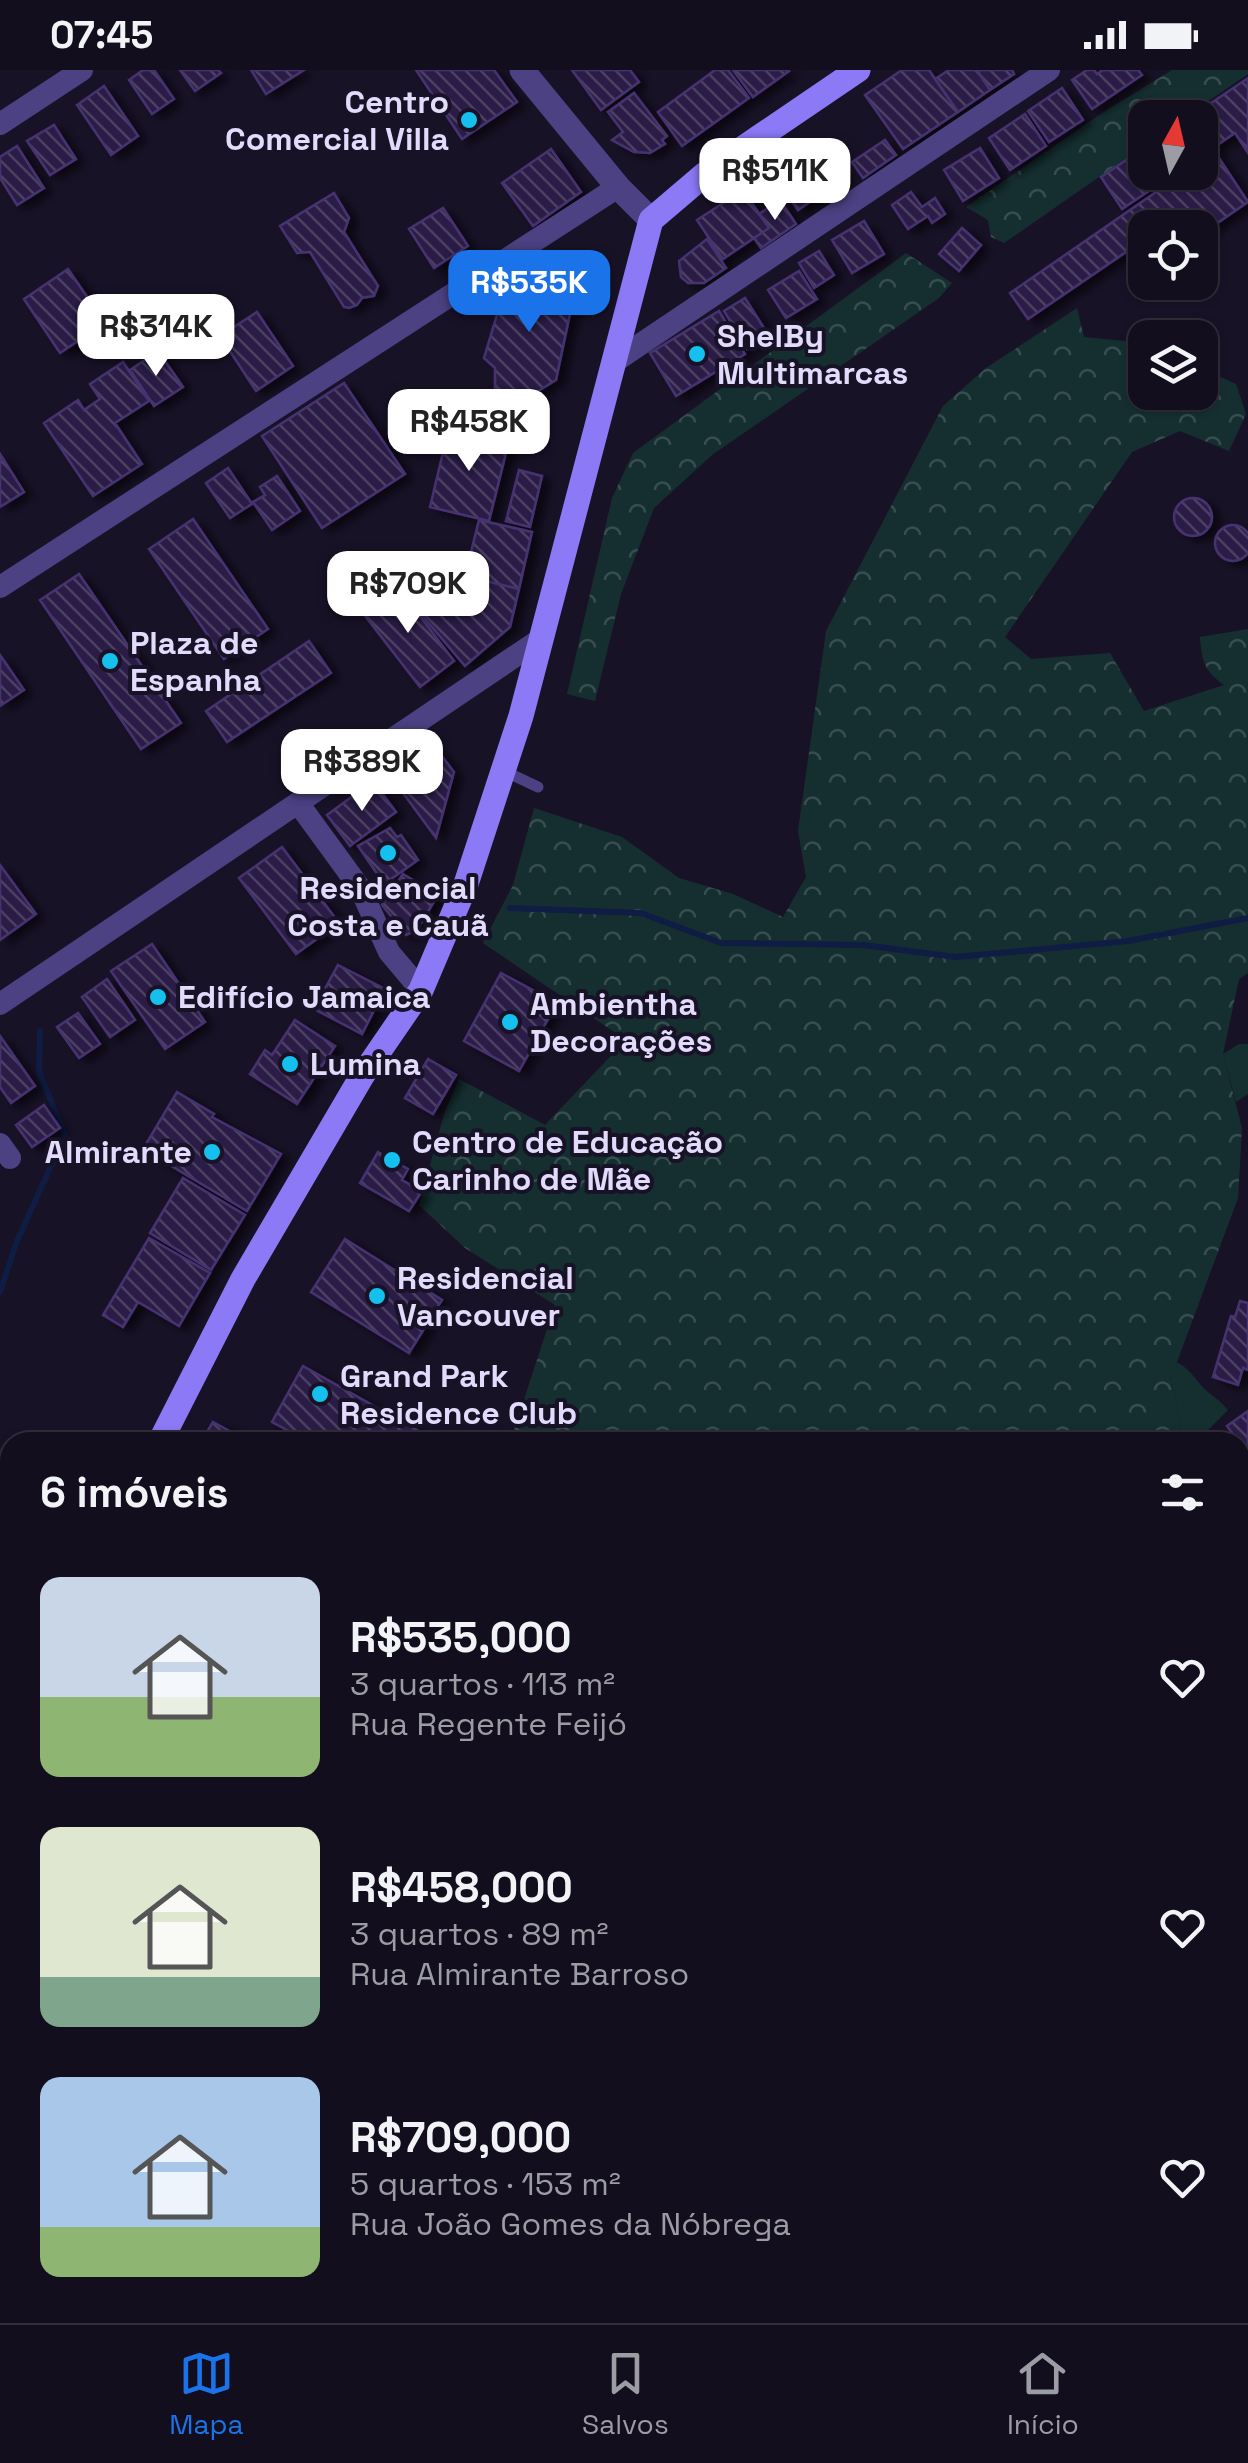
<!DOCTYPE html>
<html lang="pt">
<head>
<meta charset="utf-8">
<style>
	body { margin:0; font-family:"Space Grotesk",sans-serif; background:#1f1c2a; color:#f1f3f6; height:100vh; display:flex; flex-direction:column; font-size:38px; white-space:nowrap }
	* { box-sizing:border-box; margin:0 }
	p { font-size:32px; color:#9c9ca4 }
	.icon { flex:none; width:55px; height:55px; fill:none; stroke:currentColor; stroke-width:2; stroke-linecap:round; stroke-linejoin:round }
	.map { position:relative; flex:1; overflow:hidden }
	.panel { position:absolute; left:0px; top:1362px; width:1250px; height:892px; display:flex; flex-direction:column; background:#120e1d; border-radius:30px 30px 0 0; box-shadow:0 2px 8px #0004,0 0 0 2px #312e3b }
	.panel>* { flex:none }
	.needle { width:65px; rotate:8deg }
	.fabs { position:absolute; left:1128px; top:30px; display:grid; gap:20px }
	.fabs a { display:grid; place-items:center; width:90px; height:90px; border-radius:20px; background:#120e1d; box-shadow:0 2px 8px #0004,0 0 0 2px #312e3b; font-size:50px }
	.price { position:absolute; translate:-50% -85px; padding:0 22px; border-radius:20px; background:#fff; color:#222; font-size:32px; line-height:65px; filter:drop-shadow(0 2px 5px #0008) }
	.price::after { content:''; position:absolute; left:50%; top:60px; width:30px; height:22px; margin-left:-15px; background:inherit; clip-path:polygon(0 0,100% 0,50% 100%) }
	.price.on { background:#1a73e8; color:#fff }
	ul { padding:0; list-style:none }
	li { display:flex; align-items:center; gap:30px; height:250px; padding:0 40px }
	li span { display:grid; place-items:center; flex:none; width:280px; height:200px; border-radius:20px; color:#555 }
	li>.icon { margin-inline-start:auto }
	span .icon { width:120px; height:120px; fill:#fffc; stroke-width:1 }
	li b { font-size:42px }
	h2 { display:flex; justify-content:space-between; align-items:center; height:120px; padding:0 40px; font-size:42px }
	.status { display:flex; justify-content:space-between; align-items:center; height:70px; padding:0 50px; background:#120e1d; direction:ltr }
	.status svg { height:28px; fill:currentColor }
	.tab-bar { display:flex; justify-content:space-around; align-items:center; height:140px; border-top:2px solid #312e3b; background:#120e1d; font-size:28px; color:#9c9ca4 }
	.tab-bar a { display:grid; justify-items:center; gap:5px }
	.tab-bar .on { color:#1a73e8 }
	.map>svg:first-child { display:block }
	.green { fill:#152f31 }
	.forest { fill:url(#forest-crowns) }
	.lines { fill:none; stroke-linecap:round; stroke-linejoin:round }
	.stream { stroke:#0f1c44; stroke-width:6 }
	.building { fill:url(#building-back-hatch); stroke:#473371; stroke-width:2.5; filter:url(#shadow) }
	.service { stroke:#4b4183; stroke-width:11 }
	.minor { stroke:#4b4183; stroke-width:22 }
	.tertiary { stroke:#4b4183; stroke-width:25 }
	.secondary { stroke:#8b79f5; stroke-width:25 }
	.poi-dot { fill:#15bfee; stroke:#181227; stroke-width:4 }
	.labels { text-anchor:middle; stroke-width:8; stroke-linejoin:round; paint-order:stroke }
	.poi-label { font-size:32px; font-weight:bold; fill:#e3dbfc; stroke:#181227; text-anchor:start }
</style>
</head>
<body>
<div class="status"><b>07:45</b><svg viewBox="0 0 49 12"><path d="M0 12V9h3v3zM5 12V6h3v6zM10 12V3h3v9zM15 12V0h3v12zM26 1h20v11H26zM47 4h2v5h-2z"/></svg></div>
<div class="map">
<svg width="1248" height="2253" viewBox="0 0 1248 2253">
	<defs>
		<pattern id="forest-crowns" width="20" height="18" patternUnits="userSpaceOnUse" patternTransform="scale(2.5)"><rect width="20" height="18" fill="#152f31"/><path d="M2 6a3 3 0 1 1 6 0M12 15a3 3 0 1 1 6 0" fill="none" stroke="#374d50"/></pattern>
		<pattern id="building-back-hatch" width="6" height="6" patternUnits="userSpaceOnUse" patternTransform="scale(2.5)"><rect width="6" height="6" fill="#2c1f47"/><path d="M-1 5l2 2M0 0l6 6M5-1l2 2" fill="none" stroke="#4a3f62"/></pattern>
		<filter id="shadow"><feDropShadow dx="8" dy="4.5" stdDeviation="5" flood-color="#0009"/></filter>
	</defs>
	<rect width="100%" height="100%" fill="#181227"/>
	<path class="green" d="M1239,974H1248V1024L1236,1032L1223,984Z
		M1177,1292C1192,1300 1196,1312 1208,1322C1216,1328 1221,1332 1228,1340L1196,1372H1184L1171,1308Z"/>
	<path class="forest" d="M1172,0H1248V4L1185,47L1145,48V75L1004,173L991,167L988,150L966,137L1102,43Z
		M906,183L952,213L939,228L712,385L654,438L621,524L595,631L567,624L612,428L633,383Z
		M1077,238L1084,267L1145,273V322H1200V298L1236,314L1246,344L1229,381L1180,361L1132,382L1005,567L1031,589L1110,583L1144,641L1224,615C1205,601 1202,593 1200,567L1248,559V903L1239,909L1223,984L1242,1058L1238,1128L1171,1308L1184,1372H510L555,1235L465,1178L419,1135L444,1044L459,1009L545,1055L626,970L483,873L513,815L534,738L622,767L679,808L733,824L783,847L806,807L798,761L826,561L943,336L986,298Z
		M1248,1728V1927L1240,1922V1729Z
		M1248,2165V2253H1103L1118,2245H1240V2169Z"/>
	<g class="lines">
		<path class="stream" d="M510,838L641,843L721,873L863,875L956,887L1128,871L1248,848
			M0,1222L17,1171L65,1065L39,1002L40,961"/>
	</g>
	<path class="building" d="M143,0H154L174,29L152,44L129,10Z
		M180,0H218L221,3L195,21Z
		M251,0H304L266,24Z
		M416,0H494L517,32L462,69Z
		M572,0H630L639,12L601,40Z
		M715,0H728L749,28L682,76L658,42Z
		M733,0H788L789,1L753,27Z
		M902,0H929L958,42L903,79L865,25Z
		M949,0H977L990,20L958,42L935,9Z
		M977,0H1012L1014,4L990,20Z
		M1087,0H1094L1097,4L1103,0H1138L1142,5L1092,39L1072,10Z
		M1248,8V83L1235,63L1200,87V48H1189Z
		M104,16L138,66L111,85L77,35Z
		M1062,18L1083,50L1049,72L1028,41Z
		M634,23L667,66L662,70L665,74L650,83L634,82L612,70L623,62L608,42Z
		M1025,44L1046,76L1010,100L989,68Z
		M54,55L76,89L50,105L27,71Z
		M885,70L896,85L863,108L852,92Z
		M17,76L44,118L17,135L0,108V87Z
		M822,76L845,108L798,140L776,108Z
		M1145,77V102H1177L1122,139L1101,107Z
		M980,78L999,108L963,131L944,100Z
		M551,79L581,122L533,156L502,113Z
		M1215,82L1248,132L1200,165V158H1145V169L1028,249L1010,223L1185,102H1200V92Z
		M743,120L769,158L723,189L697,150Z
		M911,122L922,137L935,128L945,144L932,153L928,146L908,159L892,135Z
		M334,123L349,148L344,162L378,216L374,226L362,228L357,235L349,238L344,237L310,182L297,183L280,156Z
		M780,130L796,154L761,178L754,168L769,158L759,144Z
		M443,138L468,176L434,198L409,159Z
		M864,151L884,184L852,203L832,170Z
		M962,158L981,175L959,201L939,184Z
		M707,169L726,198L704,213H688L681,207L679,191Z
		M819,181L834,205L814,218L799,193Z
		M68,199L105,253L60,283L24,229Z
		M799,201L817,229L786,248L768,220Z
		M531,203L546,205L559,213L568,225L571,239L556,310L527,328L495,318V298L484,288L505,218L516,208Z
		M745,228L769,266L747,279L724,241Z
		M719,241L745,284L676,326L650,283Z
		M257,242L293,296L256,321L220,266Z
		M158,281L183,317L154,336L130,300Z
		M123,292L149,331L115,353L142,394L93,426L44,353L78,330L84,340L100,329L90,314Z
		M344,313L405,404L322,458L262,366Z
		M449,357L509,371L489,451L430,437Z
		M0,384L24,422L0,437Z
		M228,398L252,434L230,448L206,413Z
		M519,400L542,406L530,457L506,451Z
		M277,406L300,441L272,460L253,432L265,425L260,417Z
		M1174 447a19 19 0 1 1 38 0a19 19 0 1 1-38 0Z
		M193,449L268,559L224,589L149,479Z
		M479,450L532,462L519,519L465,506Z
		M1215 473a18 18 0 1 1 36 0a18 18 0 1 1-36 0Z
		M79,504L181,653L141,679L40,530Z
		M465,506L519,519L510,557L465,596L420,543Z
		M397,516L454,591L420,617L362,542Z
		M309,571L331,603L227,672L206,641Z
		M0,585L24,620L0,636Z
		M438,681L454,702L436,768L395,712Z
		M373,711L396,742L350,776L327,745Z
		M390,758L397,767L401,765L418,790L384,814L358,776Z
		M282,777L339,853L296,884L239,808Z
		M0,795L36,844L0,870Z
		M403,804L438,825L417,860L406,865L382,835Z
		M152,874L205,952L165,979L111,901Z
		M338,895L385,919L362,964L314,939Z
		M501,903L557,933L519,1001L464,971Z
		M107,909L135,950L110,967L82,927Z
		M78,943L100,974L79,988L57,957Z
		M295,950L335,976L297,1034L250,1004L265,980L272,985Z
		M0,966L35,1016L11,1033L0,1017Z
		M428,989L456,1005L433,1044L405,1028Z
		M177,1022L214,1044L212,1047L281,1084L247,1141L143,1079Z
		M44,1035L60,1058L32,1077L16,1055Z
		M378,1082L408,1099L402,1110L422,1121L409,1141L360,1113Z
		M183,1108L245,1145L211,1200L150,1163Z
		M149,1168L210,1203L179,1256L138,1232L123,1257L103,1245Z
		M345,1169L442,1230L409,1283L311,1222Z
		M1240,1231L1248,1233V1300L1243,1298L1238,1315L1213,1307L1231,1246L1235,1247Z
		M303,1296L422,1363L417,1372H309L272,1352Z
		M1248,1341V1385L1227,1356Z
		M213,1352L242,1368L239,1372H201Z
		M1248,1514V1584L1242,1587L1240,1519Z
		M0,1522L10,1527L9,1557L0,1552Z
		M10,1761V1816L7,1818L0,1815V1779Z
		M1248,1980V2012L1240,1999V1985Z
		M3,1986L10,1999L7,2015L10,2043L0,2049Z
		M5,2046L10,2056V2097L0,2102V2049Z
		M1248,2094V2129L1240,2116V2099Z
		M10,2107V2175L0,2156V2112Z
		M55,2245H155L140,2253H59Z
		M274,2245H306L311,2253H279Z
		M428,2245H443L448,2253H415Z
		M520,2245H569L573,2253H525Z
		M719,2245L725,2253H683L693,2245Z
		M737,2245H786L774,2253H742Z
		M843,2245H903L891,2253H840L837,2249Z
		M1024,2245H1052L1057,2253H1011Z"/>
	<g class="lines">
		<path class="service" d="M504,701L538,717"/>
		<path class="minor" d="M0,54L82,0
			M617,290L1049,0
			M0,517L618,117
			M298,733L360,818L389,882L421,920
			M0,934L542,568
			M0,1074L10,1088
			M1240,1610L1248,1606
			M0,1939L10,1954
			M1240,2064L1248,2059
			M195,2245L200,2253
			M330,2253L342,2245
			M632,2253L644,2245
			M939,2253L951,2245"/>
		<path class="tertiary" d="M522,0L618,117L651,150"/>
		<path class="secondary" d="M160,1372L243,1209L362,1006L421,920L466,814L521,646L651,150L705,104L858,0
			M0,1673L10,1654
			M0,2235L11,2253"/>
	</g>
	<g class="poi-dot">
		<circle cx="469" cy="50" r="10"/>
		<circle cx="697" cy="284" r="10"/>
		<circle cx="110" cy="591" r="10"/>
		<circle cx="388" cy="783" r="10"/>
		<circle cx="158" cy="927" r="10"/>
		<circle cx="510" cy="952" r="10"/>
		<circle cx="290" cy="994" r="10"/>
		<circle cx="212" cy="1082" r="10"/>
		<circle cx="392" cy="1090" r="10"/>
		<circle cx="377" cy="1226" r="10"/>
		<circle cx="320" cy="1324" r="10"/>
	</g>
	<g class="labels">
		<g class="poi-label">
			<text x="449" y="43" text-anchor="end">Centro<tspan x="449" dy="37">Comercial Villa</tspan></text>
			<text x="717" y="277">ShelBy<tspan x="717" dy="37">Multimarcas</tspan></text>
			<text x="130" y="584">Plaza de<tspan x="130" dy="37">Espanha</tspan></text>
			<text x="388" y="829" text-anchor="middle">Residencial<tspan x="388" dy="37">Costa e Cauã</tspan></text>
			<text x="178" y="938">Edifício Jamaica</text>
			<text x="530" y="945">Ambientha<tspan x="530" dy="37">Decorações</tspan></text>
			<text x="310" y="1005">Lumina</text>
			<text x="412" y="1083">Centro de Educação<tspan x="412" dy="37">Carinho de Mãe</tspan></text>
			<text x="192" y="1093" text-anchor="end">Almirante</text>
			<text x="397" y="1219">Residencial<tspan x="397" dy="37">Vancouver</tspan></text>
			<text x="340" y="1317">Grand Park<tspan x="340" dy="37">Residence Club</tspan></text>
		</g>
	</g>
</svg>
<div class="fabs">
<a><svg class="needle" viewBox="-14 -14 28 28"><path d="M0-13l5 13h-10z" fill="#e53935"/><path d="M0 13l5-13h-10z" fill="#9c9ca4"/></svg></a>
<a><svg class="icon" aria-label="locate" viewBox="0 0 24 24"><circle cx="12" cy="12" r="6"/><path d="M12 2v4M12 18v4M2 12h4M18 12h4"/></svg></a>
<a><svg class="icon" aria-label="layers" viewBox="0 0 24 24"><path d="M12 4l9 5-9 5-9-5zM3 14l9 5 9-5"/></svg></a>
</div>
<b class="price" style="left:775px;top:153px">R$511K</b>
<b class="price on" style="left:529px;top:265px">R$535K</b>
<b class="price" style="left:156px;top:309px">R$314K</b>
<b class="price" style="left:469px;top:404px">R$458K</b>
<b class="price" style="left:408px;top:566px">R$709K</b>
<b class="price" style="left:362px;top:744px">R$389K</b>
<section class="panel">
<h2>6 imóveis<svg class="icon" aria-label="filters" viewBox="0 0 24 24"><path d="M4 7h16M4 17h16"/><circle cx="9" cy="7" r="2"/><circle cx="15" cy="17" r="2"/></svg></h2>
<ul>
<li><span style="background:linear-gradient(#c9d6e8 60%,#8fb573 0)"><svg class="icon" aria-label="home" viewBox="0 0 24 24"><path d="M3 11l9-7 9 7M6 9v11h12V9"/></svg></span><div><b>R$535,000</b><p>3 quartos · 113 m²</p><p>Rua Regente Feijó</p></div><svg class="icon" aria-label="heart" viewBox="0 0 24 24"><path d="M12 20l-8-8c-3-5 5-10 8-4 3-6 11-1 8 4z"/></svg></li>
<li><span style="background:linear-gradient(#dfe7d0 75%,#7fa58c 0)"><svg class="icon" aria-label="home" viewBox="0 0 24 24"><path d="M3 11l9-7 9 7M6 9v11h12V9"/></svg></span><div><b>R$458,000</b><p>3 quartos · 89 m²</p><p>Rua Almirante Barroso</p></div><svg class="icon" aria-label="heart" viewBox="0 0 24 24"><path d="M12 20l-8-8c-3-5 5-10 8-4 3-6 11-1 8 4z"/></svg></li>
<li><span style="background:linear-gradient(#a9c7e8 75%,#8fb573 0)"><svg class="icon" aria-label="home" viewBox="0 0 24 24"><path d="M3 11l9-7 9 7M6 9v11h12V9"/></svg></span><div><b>R$709,000</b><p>5 quartos · 153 m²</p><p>Rua João Gomes da Nóbrega</p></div><svg class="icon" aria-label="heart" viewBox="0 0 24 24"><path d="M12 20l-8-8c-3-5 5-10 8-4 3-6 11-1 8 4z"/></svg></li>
</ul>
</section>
</div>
<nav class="tab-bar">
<a class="on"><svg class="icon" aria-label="map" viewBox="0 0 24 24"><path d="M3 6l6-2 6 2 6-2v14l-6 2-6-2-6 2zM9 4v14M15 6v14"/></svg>Mapa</a>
<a><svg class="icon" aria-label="saved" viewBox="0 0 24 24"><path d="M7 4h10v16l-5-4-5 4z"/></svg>Salvos</a>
<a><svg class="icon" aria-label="home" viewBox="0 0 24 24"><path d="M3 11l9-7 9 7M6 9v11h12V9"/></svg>Início</a>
</nav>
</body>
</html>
